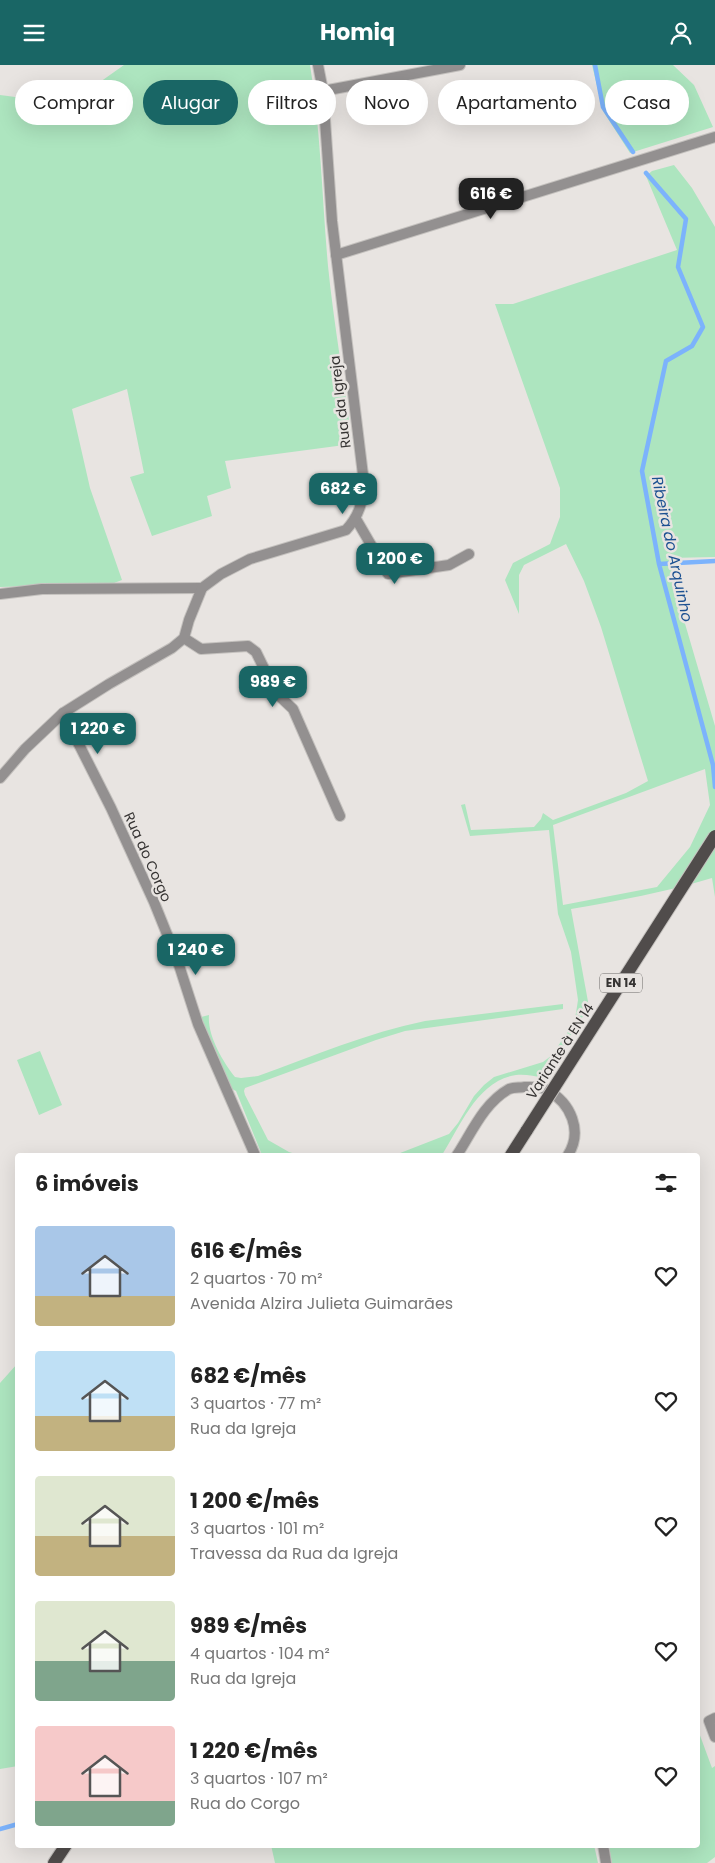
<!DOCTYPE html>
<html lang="pt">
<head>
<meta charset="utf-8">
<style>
	body { margin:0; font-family:Poppins,sans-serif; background:#f6f6f6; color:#222; height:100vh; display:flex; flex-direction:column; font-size:19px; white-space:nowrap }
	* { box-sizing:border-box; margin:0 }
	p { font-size:16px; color:#767676 }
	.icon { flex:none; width:28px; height:28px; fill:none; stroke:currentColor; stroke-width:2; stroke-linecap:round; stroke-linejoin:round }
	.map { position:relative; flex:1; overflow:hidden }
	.side { position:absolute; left:15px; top:1088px; width:685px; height:695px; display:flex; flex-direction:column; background:#fff; border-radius:5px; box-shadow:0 5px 20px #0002 }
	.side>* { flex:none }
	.hud { position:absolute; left:15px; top:15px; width:685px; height:45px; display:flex; gap:10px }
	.price { position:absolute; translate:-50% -42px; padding:0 11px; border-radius:10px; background:#196665; color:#fff; font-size:16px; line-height:32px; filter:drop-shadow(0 1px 2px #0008) }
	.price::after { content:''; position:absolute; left:50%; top:30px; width:15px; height:11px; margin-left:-8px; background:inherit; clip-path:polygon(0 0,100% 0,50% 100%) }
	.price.current { background:#222; color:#fff }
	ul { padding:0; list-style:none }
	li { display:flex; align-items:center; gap:15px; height:125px; padding:0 20px }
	li span { display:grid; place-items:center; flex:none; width:140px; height:100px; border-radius:5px; color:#555 }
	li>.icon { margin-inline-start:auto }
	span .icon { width:60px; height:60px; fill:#fffc; stroke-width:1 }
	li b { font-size:21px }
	h2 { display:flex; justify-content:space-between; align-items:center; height:60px; padding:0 20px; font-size:21px }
	.chip { padding:0 18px; border-radius:22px; background:#fff; box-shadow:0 5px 20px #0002; font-size:18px; line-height:45px }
	.chip.current { background:#196665; color:#fff }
	header { display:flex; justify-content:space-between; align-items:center; height:65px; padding:0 20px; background:#196665; color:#fff; font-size:22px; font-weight:700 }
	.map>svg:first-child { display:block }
	.green { fill:#ade5bf; fill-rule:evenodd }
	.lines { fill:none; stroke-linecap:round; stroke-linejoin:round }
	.stream { stroke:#7cb3fc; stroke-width:4.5 }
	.minor-casing { stroke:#c4c1be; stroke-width:12 }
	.tertiary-casing { stroke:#c4c1be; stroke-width:12 }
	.primary-casing { stroke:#c4c1be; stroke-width:14 }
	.minor { stroke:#939090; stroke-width:10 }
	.tertiary { stroke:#939090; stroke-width:10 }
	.primary { stroke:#504c4b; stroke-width:12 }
	.primary-bridge-casing { stroke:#c4c1be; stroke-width:14; stroke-linecap:butt }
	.primary-bridge { stroke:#504c4b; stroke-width:12 }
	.labels { text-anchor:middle; stroke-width:5; stroke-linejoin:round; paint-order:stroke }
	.shield { fill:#e8e4e1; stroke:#6b6967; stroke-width:1 }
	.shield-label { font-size:12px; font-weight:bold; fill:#363433 }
	.street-label { font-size:14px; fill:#363433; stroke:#e8e4e1 }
	.water-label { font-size:15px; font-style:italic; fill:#1b5091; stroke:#e8e4e1 }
</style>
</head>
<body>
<header><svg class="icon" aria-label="menu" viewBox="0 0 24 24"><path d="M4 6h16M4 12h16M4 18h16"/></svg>Homiq<svg class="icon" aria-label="person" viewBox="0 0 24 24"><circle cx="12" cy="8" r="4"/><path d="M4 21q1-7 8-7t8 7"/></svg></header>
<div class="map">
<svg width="715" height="1798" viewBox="0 0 715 1798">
	<rect width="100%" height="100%" fill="#e8e4e1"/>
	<path class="green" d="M124,0H310C321,67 322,134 328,201C334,261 345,320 352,379L225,396L231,423L207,431L212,451L152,471L130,412L144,408L127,324L72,344L90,423L122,515L114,518L103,519L0,522V30L54,37L57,34L69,37L76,34Z
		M592,0H673L694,20L713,62L630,88L603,46Z
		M674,100L692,123L715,162V492L669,493L681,545L715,661V832L712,813C666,827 618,836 571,844L589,942L543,1013C535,1011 525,1009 516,1010C478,1015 460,1061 442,1090H395L449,1069L458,1058L474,1031L484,1020L494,1012L543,997L551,991L572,961L576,948L578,935L571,887L558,849L549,765L470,771L461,740L465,739L471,765L534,762L541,754L543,748L553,755L626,728L648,716L601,562L584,516L566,479L524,500L519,510V549L505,515L513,498L550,479L560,452V423L495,239H513L677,185L646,111L652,106ZM705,704L710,740L690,782L657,822L563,840L553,760Z
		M563,939V944L405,966L376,975L245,1023L244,1026L245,1030L268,1075L289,1087L299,1090H262L236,1026L232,1024L201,952L209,950C207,970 223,997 235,1012L241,1013L258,1011C313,991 367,968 425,956Z
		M40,986L62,1040L39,1050L17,995Z
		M17,1299L18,1701L0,1704V1318Z
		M698,1665L712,1703L715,1701V1792L707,1798H612L609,1780H698Z
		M271,1780H594L598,1798H275Z"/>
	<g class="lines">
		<path class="stream" d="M595,0L603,42L633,87
			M646,108L686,154L678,202L703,262L692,281L666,296L642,406L659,499L713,700L715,722
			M659,499L715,496
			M0,1764L18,1759"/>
		<g class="minor-casing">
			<path id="minor" d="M323,26L460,0
				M336,190L715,72
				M356,454L388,509L449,500L469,489
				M0,529L42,524L202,523
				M184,573L201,584L248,581L256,587L276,628L293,644L340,751
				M63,648L111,743L154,837L177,894L198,959L255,1090
				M457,1090C472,1067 484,1038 509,1024C514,1022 520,1023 524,1022C531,1022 541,1021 547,1025C571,1038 583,1066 568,1090
				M715,1653L709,1656L715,1672
				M603,1780L606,1798"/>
		</g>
		<g class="tertiary-casing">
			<path id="tertiary" d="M0,713L25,684L63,648L109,619L172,583L184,573L189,555L202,523L221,509L250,494L346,465C359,451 363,437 364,418L332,156L323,26L318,0"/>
		</g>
		<g class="primary-casing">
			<path id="primary" d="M511,1090L527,1065
				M54,1798L66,1780"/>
		</g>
		<use href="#minor" class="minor"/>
		<use href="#tertiary" class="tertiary"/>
		<use href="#primary" class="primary"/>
		<g class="primary-bridge-casing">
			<path id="primary-bridge" d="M527,1065L715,771"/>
		</g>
		<use href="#primary-bridge" class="primary-bridge"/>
	</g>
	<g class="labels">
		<rect class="shield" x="600" y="908.5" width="42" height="19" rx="4"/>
		<g class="shield-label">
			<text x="621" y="922">EN 14</text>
		</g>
		<g class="street-label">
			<text transform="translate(340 337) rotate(-97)" y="5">Rua da Igreja</text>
			<text transform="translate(148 792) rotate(66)" y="5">Rua do Corgo</text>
			<text transform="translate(560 986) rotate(-57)" y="5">Variante à EN 14</text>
		</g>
		<g class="water-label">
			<text transform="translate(672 484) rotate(78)" y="5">Ribeira do Arquinho</text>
		</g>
	</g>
</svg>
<b class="price current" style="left:491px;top:155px">616 €</b>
<b class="price" style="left:343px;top:450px">682 €</b>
<b class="price" style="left:395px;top:520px">1 200 €</b>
<b class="price" style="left:273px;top:643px">989 €</b>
<b class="price" style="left:98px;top:690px">1 220 €</b>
<b class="price" style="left:196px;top:911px">1 240 €</b>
<div class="hud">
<a class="chip">Comprar</a>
<a class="chip current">Alugar</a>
<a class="chip">Filtros</a>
<a class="chip">Novo</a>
<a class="chip">Apartamento</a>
<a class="chip">Casa</a>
</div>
<section class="side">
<h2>6 imóveis<svg class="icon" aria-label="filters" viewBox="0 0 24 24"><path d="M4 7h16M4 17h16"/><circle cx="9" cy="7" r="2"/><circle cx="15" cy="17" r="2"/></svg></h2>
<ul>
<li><span style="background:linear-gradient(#a9c7e8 70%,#c2b280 0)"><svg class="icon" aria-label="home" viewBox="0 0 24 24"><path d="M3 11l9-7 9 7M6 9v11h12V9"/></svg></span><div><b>616 €/mês</b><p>2 quartos · 70 m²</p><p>Avenida Alzira Julieta Guimarães</p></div><svg class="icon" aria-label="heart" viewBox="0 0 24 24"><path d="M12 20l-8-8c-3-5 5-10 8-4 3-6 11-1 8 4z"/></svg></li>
<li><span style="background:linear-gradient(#bfe0f5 65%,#c2b280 0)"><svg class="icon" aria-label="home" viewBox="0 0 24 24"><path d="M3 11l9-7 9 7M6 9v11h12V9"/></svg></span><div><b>682 €/mês</b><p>3 quartos · 77 m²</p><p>Rua da Igreja</p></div><svg class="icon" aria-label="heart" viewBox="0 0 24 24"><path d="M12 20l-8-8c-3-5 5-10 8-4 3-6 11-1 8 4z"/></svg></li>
<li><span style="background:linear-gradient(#dfe7d0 60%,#c2b280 0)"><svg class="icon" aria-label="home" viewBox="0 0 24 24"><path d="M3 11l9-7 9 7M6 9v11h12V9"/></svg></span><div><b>1 200 €/mês</b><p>3 quartos · 101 m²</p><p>Travessa da Rua da Igreja</p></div><svg class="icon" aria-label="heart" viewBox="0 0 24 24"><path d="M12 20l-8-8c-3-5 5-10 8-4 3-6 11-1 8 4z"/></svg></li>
<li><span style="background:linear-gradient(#dfe7d0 60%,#7fa58c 0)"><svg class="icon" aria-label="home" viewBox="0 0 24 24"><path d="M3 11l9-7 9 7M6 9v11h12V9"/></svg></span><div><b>989 €/mês</b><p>4 quartos · 104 m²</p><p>Rua da Igreja</p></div><svg class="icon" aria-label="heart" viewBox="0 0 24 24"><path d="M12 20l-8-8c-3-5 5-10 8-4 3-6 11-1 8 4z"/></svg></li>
<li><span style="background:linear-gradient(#f6c9c9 75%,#7fa58c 0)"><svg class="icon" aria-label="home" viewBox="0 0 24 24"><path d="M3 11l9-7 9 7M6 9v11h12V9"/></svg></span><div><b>1 220 €/mês</b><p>3 quartos · 107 m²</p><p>Rua do Corgo</p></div><svg class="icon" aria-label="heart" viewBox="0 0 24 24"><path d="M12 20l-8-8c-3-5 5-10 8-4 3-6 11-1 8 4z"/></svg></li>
</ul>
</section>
</div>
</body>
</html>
